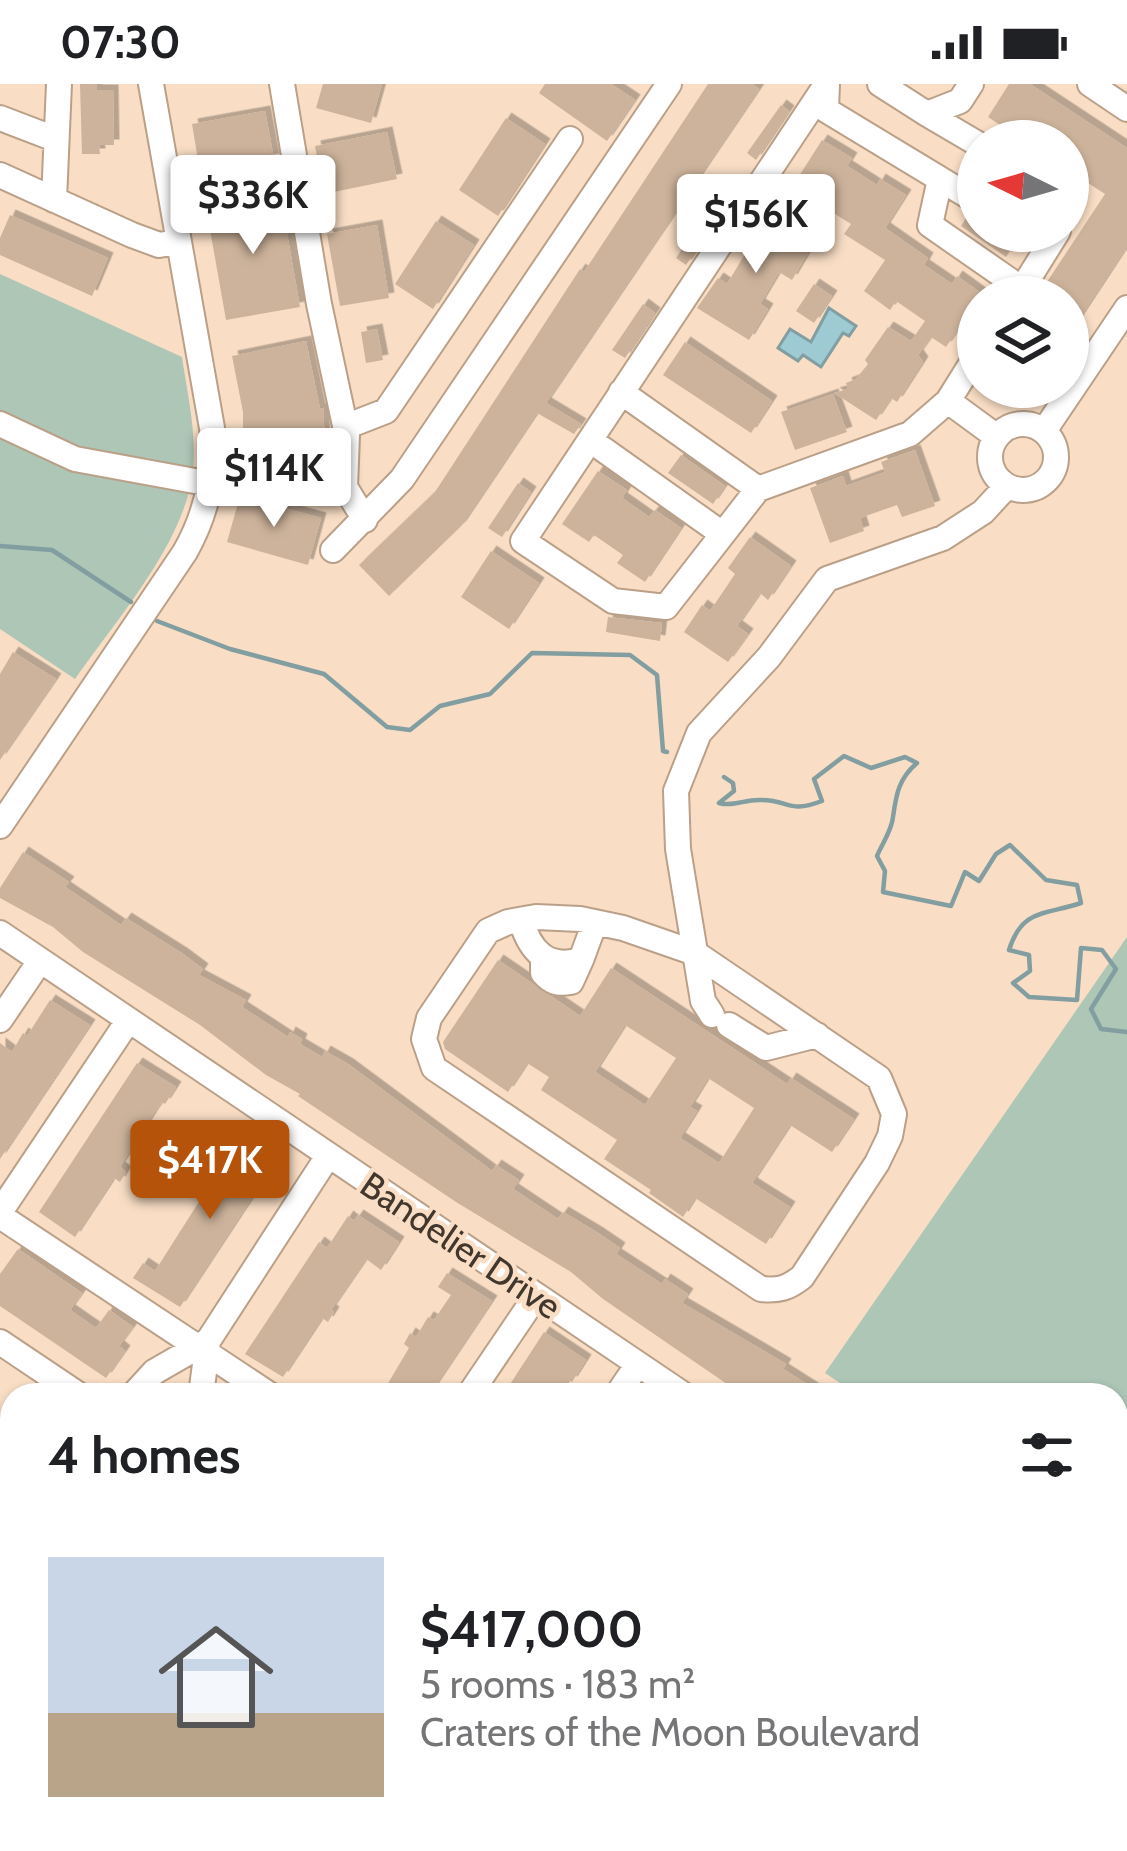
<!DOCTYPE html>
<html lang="en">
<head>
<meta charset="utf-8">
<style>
	body { margin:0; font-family:Cabin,sans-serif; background:#f2f2f2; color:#202124; height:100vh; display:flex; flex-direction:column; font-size:45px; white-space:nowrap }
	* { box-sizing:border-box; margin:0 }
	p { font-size:39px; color:#757577 }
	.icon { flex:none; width:66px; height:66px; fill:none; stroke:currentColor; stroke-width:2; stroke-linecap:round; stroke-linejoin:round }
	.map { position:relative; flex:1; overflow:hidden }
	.drawer { position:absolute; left:0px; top:1299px; width:1128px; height:468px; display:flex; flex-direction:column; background:#fff; border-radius:36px 36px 0 0; box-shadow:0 3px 9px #0004 }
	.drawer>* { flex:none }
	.needle { width:78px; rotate:275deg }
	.controls { position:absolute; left:957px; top:36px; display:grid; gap:24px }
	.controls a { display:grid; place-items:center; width:132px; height:132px; border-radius:50%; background:#fff; box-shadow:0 3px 9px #0004; font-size:60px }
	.price { position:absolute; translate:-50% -102px; padding:0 27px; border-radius:12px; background:#fff; color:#222; font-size:39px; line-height:78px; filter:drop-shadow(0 3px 6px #0008) }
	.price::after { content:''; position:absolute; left:50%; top:72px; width:36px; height:27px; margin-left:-18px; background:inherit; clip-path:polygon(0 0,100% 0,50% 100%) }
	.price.selected { background:#b45309; color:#fff }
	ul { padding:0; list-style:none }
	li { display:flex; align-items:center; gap:36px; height:300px; padding:0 48px }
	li+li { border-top:3px solid #e0e0e0 }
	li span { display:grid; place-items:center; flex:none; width:336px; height:240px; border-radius:0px; color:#555 }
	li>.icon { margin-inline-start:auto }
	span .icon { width:144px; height:144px; fill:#fffc; stroke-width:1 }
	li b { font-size:51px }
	h2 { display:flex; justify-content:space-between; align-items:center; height:144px; padding:0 48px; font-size:51px }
	.status { display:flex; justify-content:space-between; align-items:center; height:84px; padding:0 60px; background:#fff; direction:ltr }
	.status svg { height:33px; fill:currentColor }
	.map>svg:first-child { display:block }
	.green { fill:#adc6b6 }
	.water { fill:#9dcad3; stroke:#829ea1; stroke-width:3 }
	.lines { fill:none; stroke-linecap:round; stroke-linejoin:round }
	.stream { stroke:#829ea1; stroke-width:4.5 }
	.building { fill:#cdb39b; fill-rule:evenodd; filter:url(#shadow) }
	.minor-casing { stroke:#baa088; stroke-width:28 }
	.minor { stroke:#fff; stroke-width:24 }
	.labels { text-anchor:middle; stroke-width:9; stroke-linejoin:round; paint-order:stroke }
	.street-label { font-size:36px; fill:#42372d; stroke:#f9dec5 }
</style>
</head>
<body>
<div class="status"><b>07:30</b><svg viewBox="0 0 49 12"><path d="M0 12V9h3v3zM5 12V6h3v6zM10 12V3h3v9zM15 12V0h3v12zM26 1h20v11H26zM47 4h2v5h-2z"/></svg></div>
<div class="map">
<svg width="1127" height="1767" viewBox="0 0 1127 1767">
	<defs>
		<filter id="shadow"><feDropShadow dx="5.5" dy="-5.5" stdDeviation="0" flood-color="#0004"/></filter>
	</defs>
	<rect width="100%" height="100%" fill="#f9dec5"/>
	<path class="green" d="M0,190L182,273C188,315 200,361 190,404C174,471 114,539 75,595L0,545Z
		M1127,853V1491L1116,1483V1311H858L825,1289Z"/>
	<path class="water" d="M829,224L856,242L849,252L843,249L821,283L803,271L798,277L778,264L790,245L811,258Z"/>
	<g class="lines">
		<path class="stream" d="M0,462L52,466L131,518
			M157,537L230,565L324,590L387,643L410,646L440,622L490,610L532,569L630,571L657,591L663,667L667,668
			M724,693L733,699L734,707L719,719C734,723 745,715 761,716C790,716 788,730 822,717L814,695L844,672L871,684L905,673L917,679C898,695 896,712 893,733C892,746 882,760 877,772L885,787L883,808L951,822L965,788L979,797L996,770L1010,761L1046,796L1077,801L1081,819C1046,831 1022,824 1009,866L1029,871L1030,887L1013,899L1029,913L1077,916L1081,864L1102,866L1116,885L1091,925L1101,945L1127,948"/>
	</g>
	<path class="building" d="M80,0H97V6H113L114,61H99L100,70H82Z
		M323,0H382L371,39L316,24Z
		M545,0H611L635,16L607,57L539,9Z
		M708,0H752L759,5L546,319L581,340L574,350L537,329L461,442L389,512L359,481L435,408L580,185L584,188Z
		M1009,0H1030L1127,64V162L1068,252V213H1037L1105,110L1068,86V57H1024L988,33Z
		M781,21L789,27L756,76L747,69Z
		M265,27L274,75L200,88L192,40Z
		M506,34L545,60L498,132L459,106Z
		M387,48L397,95L324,110L315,62Z
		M822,56L852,74L847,82L877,101L880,95L906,111L885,144L928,174L924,181L952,200L957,192L982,210L946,263L931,253L918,271L923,278L897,318L891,314L876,336L834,309L848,305L846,299L856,295L868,280L865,276L888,243L911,257L925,237L896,217L890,226L864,207L885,176L844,150L851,140L819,120L814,128L787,111Z
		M280,110L300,223L226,236L206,123Z
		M708,127L718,134L686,181L676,174Z
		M761,128L813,160L792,196L779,188L760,220L768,225L749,256L697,224L718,194L727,200L748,165L740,160Z
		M10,131L108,174L92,212L0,171V154Z
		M968,131L978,134V147H1012L1020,152L1006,173L961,142Z
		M436,137L474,161L433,225L395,200Z
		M377,141L389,214L340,222L327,150Z
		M814,200L832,212L814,239L796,227Z
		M643,220L655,229L625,274L612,266Z
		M377,245L383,276L366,279L361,248Z
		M306,257L320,325L323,324L326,374L243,378V328L232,272Z
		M685,258L772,317L751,349L663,291Z
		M833,310L847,348L795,366L781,328Z
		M915,366L935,422L902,433L897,421L860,434L864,447L830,459L810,404L843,392L846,402L885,388L881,378Z
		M681,371L725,402L713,420L668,389Z
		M598,387L627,406L622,414L649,433L655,426L681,444L645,498L617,479L623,471L594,451L589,458L562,440Z
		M518,399L531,408L502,453L488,444Z
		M240,412L321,434L308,481L227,458Z
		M750,453L791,482L768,516L760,509L737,542L748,550L728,578L684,548L702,521L710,527L735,490L728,484Z
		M491,467L539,499L509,545L461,513Z
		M608,533L662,539L660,557L606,548Z
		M13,568L56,595L0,676V590Z
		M23,768L69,798L65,803L121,841L126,834L183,870L203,885L199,891L246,916L242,923L288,953L290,948L302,955L300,960L322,973L325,967L348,980L492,1087L496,1081L519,1096L513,1105L558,1135L563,1128L598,1149L620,1164L616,1170L662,1200L665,1195L688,1210L682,1219L786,1280L783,1285L824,1311H743L603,1215L571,1188L456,1118L298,1012L300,1010L266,991L200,941L83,868L53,843L0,814V804Z
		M498,876L580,932L611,884L787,1000L791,994L854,1035L832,1068L790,1041L752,1099L790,1123L766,1160L695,1114L683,1133L649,1109L651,1106L604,1075L617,1056L541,1006L549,993L527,979L508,1008L445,965L443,958ZM625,941L676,974L645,1021L595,988ZM708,994L754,1024L719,1079L680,1054L697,1027L690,1023Z
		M50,916L90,941L0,1075V959L12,968L23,949L27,952Z
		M137,979L176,1003L165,1020L162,1018L154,1029L120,1083L126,1088L120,1098L114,1094L75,1153L39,1128Z
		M242,1050L279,1073L180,1223L133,1194L143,1179L155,1187Z
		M358,1131L399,1158L381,1186L366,1175L331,1226L334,1228L328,1238L322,1234L283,1293L245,1270L319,1158L327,1164L348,1132L354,1137Z
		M18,1165L82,1209L70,1226L96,1244L109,1226L133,1243L119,1262L125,1267L106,1294L0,1222V1190Z
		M447,1189L492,1217L429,1311H393L384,1306L409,1264L404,1260L410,1249L416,1253L428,1233L434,1236L451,1211L438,1203Z
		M544,1248L586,1276L572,1298L568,1296L559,1311H503Z
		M12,1644V1696L0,1714V1662Z
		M76,1755H133L125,1767H68Z
		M260,1755H315L334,1767H253Z
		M437,1755H538L557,1767H455Z"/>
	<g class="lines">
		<g class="minor-casing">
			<path id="minor" d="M282,0L319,220L347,351L345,403L365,436
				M827,0L826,26L978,118
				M880,0L927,30L960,17L971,0
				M1090,0L1127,25
				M826,1L523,457L613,517L666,523L758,405L910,350L948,317L978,269
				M927,30L978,60
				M0,34L55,55
				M0,91L132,151L159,161L177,158
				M940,95L930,141L1022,205
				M54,116L59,0
				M1068,123V127
				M1017,213L1058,147
				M621,308L758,405
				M948,317L997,353
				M990 373a33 33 0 1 1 66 0a33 33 0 1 1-66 0Z
				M0,340L75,375L211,400
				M345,343L386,327L570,55
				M1044,347L1127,224
				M590,356L721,449
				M333,466L402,395L669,0
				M0,742L185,468C207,429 216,388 212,344L151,0
				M536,833L580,835L623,844L695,869L879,994L894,1030L890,1052L877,1079L802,1193C788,1204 779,1207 761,1205L434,984L424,955L429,934L488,847L508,838Z
				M521,836C530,867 547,886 581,876L595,838
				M0,849L684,1311
				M543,874V889C552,899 558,900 571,898L581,876
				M712,931L703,917L678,765L676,707L699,649L769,573L827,495L943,454L983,428L1007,402
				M0,936L40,877
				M729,941L766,964L817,951
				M0,1128L128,937
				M0,1132L270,1311
				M0,1258L79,1311
				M133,1311L154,1288L206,1258
				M201,1311L208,1257L328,1072
				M469,1311L536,1212
				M617,1311L638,1280
				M0,1357L12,1365
				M0,1508L12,1491
				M1116,1589L1127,1573
				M1116,1622L1127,1605
				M0,1624L12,1606
				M185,1755L202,1767
				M400,1755L418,1767
				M591,1755L609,1767
				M736,1755L754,1767
				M925,1755L942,1767
				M31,1767L39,1755
				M161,1767L169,1755
				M996,1767L1004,1755
				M1019,1767L1027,1755"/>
		</g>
		<use href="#minor" class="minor"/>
	</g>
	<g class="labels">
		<g class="street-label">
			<text transform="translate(461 1161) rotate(34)" y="13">Bandelier Drive</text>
		</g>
	</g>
</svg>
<div class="controls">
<a><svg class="needle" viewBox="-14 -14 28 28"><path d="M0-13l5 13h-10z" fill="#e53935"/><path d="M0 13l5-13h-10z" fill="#757577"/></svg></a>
<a><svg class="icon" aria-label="layers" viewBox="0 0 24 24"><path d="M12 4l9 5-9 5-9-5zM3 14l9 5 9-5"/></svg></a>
</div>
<b class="price" style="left:253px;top:173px">$336K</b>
<b class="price" style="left:756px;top:192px">$156K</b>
<b class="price" style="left:274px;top:446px">$114K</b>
<b class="price selected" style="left:210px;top:1138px">$417K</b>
<section class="drawer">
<h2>4 homes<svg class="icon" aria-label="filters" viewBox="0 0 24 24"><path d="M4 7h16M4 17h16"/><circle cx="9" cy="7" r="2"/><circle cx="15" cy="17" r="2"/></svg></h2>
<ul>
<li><span style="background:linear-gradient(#c9d6e8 65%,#b9a48a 0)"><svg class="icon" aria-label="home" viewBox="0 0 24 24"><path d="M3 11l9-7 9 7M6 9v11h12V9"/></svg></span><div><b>$417,000</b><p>5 rooms · 183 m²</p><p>Craters of the Moon Boulevard</p></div></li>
</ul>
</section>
</div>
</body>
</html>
